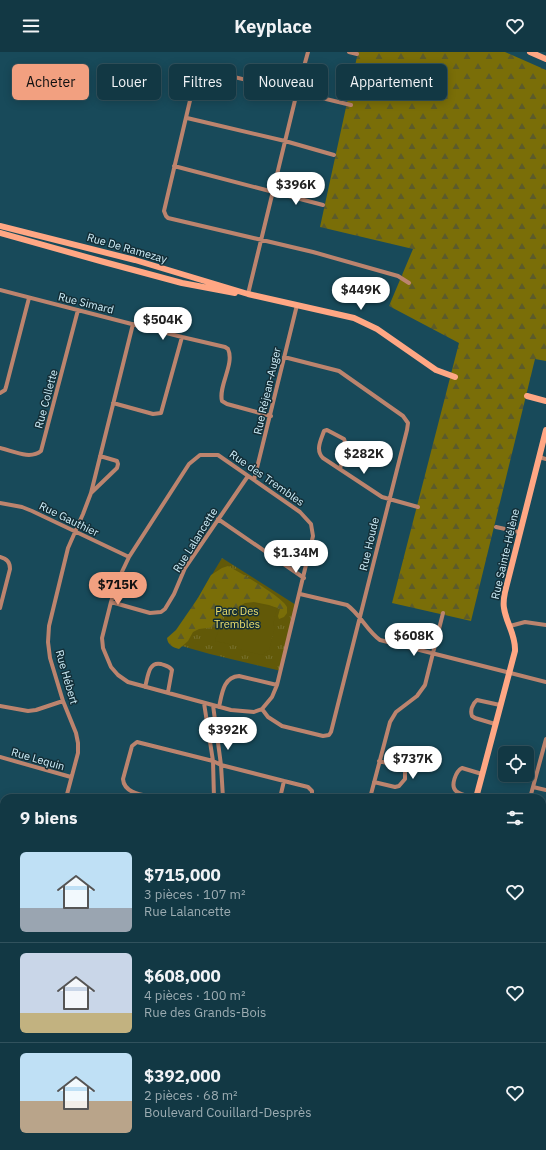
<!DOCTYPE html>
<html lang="fr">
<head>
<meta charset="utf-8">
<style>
	body { margin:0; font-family:"IBM Plex Sans",sans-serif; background:#1f434f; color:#f1f3f6; height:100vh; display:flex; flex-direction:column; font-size:15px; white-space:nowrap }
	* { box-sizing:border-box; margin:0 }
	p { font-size:13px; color:#9cacb2 }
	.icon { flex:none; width:22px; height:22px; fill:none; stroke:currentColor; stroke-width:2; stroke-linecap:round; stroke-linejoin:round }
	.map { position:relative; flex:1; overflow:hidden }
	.side { position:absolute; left:0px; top:742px; width:546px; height:356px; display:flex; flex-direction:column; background:#123844; border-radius:12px 12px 0 0; box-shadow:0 2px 10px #0003,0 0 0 1px #31525d }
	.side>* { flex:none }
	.guide { position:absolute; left:12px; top:12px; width:522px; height:36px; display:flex; gap:8px }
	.buttons { position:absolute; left:498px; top:694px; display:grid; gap:8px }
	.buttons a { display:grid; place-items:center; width:36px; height:36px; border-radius:6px; background:#123844; box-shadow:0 2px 10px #0003,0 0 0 1px #31525d; font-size:20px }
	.price { position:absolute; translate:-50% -34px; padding:0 9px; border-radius:14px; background:#fff; color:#222; font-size:13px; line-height:26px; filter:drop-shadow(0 1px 2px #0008) }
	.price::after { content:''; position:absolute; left:50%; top:24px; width:12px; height:9px; margin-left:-6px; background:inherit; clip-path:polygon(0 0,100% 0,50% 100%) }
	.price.current { background:#f2a080; color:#111 }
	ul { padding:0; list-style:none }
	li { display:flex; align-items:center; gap:12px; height:100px; padding:0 20px }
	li+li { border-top:1px solid #31525d }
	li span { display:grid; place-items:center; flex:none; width:112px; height:80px; border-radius:6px; color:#555 }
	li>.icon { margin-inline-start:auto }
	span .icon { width:48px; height:48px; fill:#fffc; stroke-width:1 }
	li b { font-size:17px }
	h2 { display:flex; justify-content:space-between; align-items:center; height:48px; padding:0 20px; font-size:17px }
	.tag { padding:0 14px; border-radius:6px; background:#123844; box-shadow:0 2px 10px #0003,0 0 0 1px #31525d; font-size:14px; line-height:36px }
	.tag.current { background:#f2a080; color:#111 }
	header { display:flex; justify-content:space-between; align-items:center; height:52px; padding:0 20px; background:#123844; font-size:18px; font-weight:700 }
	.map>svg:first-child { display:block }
	.grass { fill:url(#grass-tufts) }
	.forest { fill:url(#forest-firs) }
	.pitch { fill:#625908 }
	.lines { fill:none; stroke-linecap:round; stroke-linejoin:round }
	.street { stroke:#bc846e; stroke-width:4 }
	.secondary { stroke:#ffa784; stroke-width:6 }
	.primary { stroke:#f4ddd4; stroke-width:7 }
	.labels { text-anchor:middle; stroke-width:3; stroke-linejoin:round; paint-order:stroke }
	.street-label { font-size:11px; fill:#cfeffa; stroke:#132e37 }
	.park-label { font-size:11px; fill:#f0e16b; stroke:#132e37 }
</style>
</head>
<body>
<header><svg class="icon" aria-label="menu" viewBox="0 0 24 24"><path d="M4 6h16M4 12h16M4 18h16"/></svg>Keyplace<svg class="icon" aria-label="heart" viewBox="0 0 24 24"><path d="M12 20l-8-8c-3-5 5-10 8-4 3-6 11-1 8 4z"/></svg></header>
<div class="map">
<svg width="546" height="1098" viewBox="0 0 546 1098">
	<defs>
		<pattern id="grass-tufts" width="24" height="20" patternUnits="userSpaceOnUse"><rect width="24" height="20" fill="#625908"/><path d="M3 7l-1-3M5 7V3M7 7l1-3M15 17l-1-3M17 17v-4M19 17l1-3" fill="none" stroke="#77712d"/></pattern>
		<pattern id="forest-firs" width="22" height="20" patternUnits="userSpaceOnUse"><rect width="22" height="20" fill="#7a6e08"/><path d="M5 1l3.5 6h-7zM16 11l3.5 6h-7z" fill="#5c5b2a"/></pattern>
	</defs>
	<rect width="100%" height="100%" fill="#184a5a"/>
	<path class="grass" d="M222,506L296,553L281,619L210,602L171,591Z"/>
	<path class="forest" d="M358,0H505L546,18V309L535,307L471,569L392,551L459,291L389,254L413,197L320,175Z
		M228,514C239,520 283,545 287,555C287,555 287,561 287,561L284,565L279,567L278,564L280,557L269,553L254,550L245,551L225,563L215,575L199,577L193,580L188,589L179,597C172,595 168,593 167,586L176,578L198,546L211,523L222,516Z"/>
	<path class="pitch" d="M246,551H255L277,556L273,573L275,574L269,598L262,603L237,597L238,594L215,589C221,568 228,561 246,551Z"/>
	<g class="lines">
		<path class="street" d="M349,0L357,2
			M351,53L205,18L200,19L196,23L164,159L166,164L168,166L313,200L398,224L409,231
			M187,66L285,89L334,103
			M174,114L323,153
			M0,238L182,285L225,295L228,297C235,312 218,334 222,349L227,352L271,364
			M248,242L297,40L308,0
			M0,341L5,338L6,335L29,246
			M113,351L153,362L161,361L182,285
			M0,396C13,399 30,408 41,399L78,258
			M200,403H218L300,460L311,472L313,484L277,633L272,645L262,657L254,660L231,658L128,630L118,623L111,615L103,596L102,586L111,550L119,526L129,505L189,412Z
			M539,405L546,407
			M340,417L346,393L344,387L327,378L324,379C321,388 315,398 323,406L382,445L418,455
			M254,428L297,253
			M91,441L117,416L118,412L117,409L100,404
			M0,451L22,455L32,459L129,505
			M218,467L304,526
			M496,475L519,480
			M0,505C7,507 10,510 10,517L0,556
			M300,542L347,553C360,562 367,579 380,588L546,630
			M111,550L150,561L161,560L165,557L174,542L185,516L248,424
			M510,574L525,570L546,573
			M145,635C148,626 148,609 161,612C166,614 169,614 172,618L168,640
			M204,651L213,709L214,746
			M213,653L221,713L223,746
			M0,654L28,659L36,658L63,649
			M219,655C222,642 223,625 239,624L277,633
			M262,657L268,665L282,674L323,684L329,683L331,680C357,580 381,478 407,378L408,371L403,364L339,319L284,305
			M495,672L475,666L472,664C470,659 472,652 477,648L500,653
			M0,705L71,725
			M284,729L308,735L312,739V746
			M374,730L395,735L399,734L405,727V718L403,715L379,709
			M533,735L546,738
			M66,746L78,701V691L76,681L63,649L50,606L48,590L49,574L68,496L83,462L91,441L133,272
			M156,746C144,743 124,742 123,727L132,694L137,690L213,709L221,713L284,729L280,746
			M370,746L390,670L396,660L417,644L425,633L443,561
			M475,746C469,744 460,743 456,739C450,734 456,719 462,716L482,722
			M530,746L546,687
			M542,788L546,789
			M542,842L546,843
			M0,902L4,886
			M0,923L4,924
			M435,1094L436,1098
			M454,1094V1098
			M153,1098L155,1094
			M278,1098L279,1094
			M378,1098L379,1094"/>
		<path class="secondary" d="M530,0L546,7
			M0,174L135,208L248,242L354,266L377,277L436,318L455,325
			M0,181L104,210L182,231L235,241
			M527,344L546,349
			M476,746L515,599C516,583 506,571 504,556C503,551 504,545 505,540L546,378
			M0,1042L4,1043
			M542,1042L546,1038
			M181,1094L195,1098
			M487,1098L491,1094"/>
		<path class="primary" d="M0,758L4,759
			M0,767L4,768
			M542,897L546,898
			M542,906L546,907"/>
	</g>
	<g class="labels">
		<g class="street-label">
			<text transform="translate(127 196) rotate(16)" y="4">Rue De Ramezay</text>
			<text transform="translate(86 251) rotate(14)" y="4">Rue Simard</text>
			<text transform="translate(267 339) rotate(-77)" y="4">Rue Réjean-Auger</text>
			<text transform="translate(46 347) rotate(-75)" y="4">Rue Collette</text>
			<text transform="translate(267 426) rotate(35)" y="4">Rue des Trembles</text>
			<text transform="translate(69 467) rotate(26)" y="4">Rue Gauthier</text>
			<text transform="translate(195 488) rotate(-58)" y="4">Rue Lalancette</text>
			<text transform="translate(369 492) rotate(-77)" y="4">Rue Houde</text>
			<text transform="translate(505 502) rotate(-77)" y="4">Rue Sainte-Hélène</text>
			<text transform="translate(67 625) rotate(74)" y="4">Rue Hébert</text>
			<text transform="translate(38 707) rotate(16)" y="4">Rue Lequin</text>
		</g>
		<g class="park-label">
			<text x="237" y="563">Parc Des<tspan x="237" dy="13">Trembles</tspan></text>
		</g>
	</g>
</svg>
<div class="buttons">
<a><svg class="icon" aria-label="locate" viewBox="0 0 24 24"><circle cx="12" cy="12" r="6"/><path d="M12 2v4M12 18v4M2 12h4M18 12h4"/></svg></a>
</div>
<b class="price" style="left:296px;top:154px">$396K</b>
<b class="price" style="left:361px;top:259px">$449K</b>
<b class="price" style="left:163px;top:289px">$504K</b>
<b class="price" style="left:364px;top:423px">$282K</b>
<b class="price" style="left:296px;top:522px">$1.34M</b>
<b class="price current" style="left:118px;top:554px">$715K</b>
<b class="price" style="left:414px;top:605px">$608K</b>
<b class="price" style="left:228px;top:699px">$392K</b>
<b class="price" style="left:413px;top:728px">$737K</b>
<div class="guide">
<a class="tag current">Acheter</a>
<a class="tag">Louer</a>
<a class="tag">Filtres</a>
<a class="tag">Nouveau</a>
<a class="tag">Appartement</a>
</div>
<section class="side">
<h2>9 biens<svg class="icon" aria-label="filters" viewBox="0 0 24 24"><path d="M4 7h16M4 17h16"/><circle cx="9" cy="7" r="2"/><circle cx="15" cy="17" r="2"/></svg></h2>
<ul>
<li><span style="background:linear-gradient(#bfe0f5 70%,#9aa5b1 0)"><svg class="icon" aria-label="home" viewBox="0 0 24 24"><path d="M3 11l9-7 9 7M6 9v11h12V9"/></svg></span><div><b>$715,000</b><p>3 pièces · 107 m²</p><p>Rue Lalancette</p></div><svg class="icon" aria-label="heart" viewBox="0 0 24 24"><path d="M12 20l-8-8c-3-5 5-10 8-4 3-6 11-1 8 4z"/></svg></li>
<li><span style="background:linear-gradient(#c9d6e8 75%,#c2b280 0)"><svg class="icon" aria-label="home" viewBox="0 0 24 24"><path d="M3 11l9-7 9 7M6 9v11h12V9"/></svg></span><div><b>$608,000</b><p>4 pièces · 100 m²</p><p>Rue des Grands-Bois</p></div><svg class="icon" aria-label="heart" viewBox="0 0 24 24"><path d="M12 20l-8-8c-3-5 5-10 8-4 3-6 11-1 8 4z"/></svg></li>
<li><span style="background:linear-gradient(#bfe0f5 60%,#b9a48a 0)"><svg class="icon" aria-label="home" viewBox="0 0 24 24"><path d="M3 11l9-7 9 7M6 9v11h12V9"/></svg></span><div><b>$392,000</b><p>2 pièces · 68 m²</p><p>Boulevard Couillard-Desprès</p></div><svg class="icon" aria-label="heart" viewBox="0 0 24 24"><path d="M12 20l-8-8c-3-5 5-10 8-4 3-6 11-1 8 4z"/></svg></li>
</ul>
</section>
</div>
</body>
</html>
